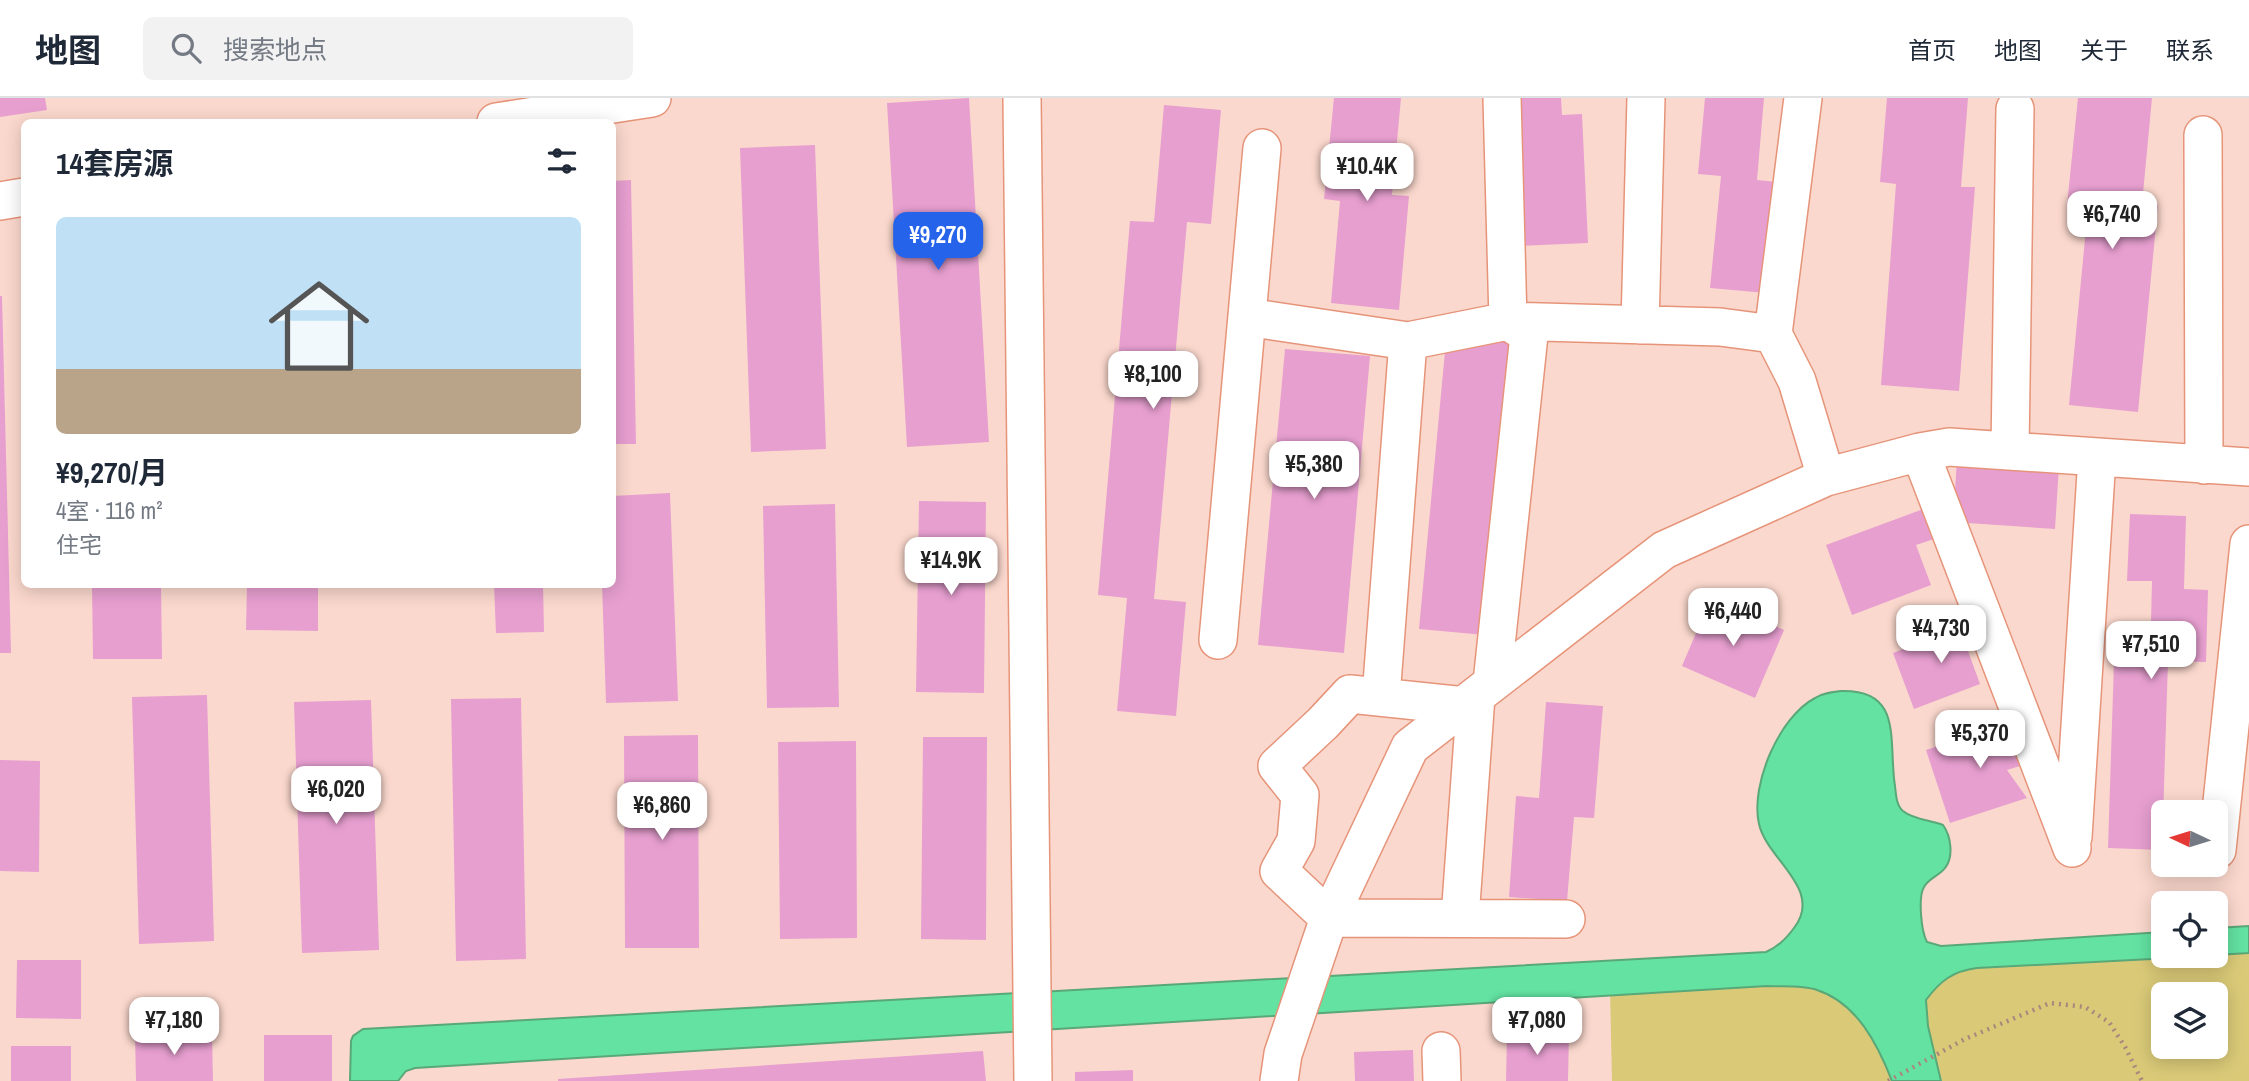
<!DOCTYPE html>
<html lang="zh">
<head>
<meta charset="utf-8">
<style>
	body { margin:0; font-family:"Archivo Narrow","Noto Sans SC",sans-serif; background:#f2f2f3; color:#1f2937; height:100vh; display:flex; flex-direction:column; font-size:26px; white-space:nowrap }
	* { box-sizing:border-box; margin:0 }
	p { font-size:23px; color:#747a83 }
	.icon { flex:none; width:38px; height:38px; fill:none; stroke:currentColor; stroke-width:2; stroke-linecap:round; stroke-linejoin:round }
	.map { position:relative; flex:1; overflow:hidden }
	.side { position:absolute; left:21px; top:21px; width:595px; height:469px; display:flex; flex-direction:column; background:#fff; border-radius:10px; box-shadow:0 4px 18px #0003 }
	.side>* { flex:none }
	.needle { width:46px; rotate:274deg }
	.controls { position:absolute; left:2151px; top:702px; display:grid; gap:14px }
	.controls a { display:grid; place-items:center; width:77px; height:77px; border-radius:10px; background:#fff; box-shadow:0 4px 18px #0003; font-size:35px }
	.price { position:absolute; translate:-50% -60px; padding:0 16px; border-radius:14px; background:#fff; color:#222; font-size:23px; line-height:46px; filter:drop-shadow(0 2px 4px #0008) }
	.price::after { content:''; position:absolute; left:50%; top:42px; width:21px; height:16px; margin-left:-10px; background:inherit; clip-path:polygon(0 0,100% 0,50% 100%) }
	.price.active { background:#2563eb; color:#fff }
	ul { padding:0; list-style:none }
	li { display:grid; align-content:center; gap:14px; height:371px; padding:0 35px }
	li span { display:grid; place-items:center; height:217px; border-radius:10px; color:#555 }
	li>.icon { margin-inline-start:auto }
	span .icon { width:126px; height:126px; fill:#fffc; stroke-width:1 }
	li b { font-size:30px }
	h2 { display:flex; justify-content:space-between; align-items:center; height:84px; padding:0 35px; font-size:30px }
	header { display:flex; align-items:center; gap:42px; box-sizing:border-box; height:98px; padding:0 35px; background:#fff; border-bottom:2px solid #e0e1e3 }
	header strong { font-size:33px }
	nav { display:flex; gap:38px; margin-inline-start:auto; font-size:24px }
	.search { width:490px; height:63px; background:#f2f2f3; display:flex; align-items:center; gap:18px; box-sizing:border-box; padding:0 24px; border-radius:10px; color:#747a83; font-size:26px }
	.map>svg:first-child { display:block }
	.green { fill:#daca78; fill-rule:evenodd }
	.water { fill:#63e2a2; stroke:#59a878; stroke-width:2 }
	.building { fill:#e79fd0 }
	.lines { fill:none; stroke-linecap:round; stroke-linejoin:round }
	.minor-casing { stroke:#e69479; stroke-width:40 }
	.path { stroke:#a9877d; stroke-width:4.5; stroke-dasharray:2 5; stroke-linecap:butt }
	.minor { stroke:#fff; stroke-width:37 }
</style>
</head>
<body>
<header>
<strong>地图</strong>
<div class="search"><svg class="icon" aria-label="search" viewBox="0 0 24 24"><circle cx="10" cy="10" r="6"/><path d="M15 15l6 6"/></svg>搜索地点</div>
<nav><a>首页</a><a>地图</a><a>关于</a><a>联系</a></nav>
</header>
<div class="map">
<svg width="2249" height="983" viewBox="0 0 2249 983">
	<rect width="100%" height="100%" fill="#fbd8cd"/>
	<path class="green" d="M2249,855V983H1612L1610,891ZM2163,896H2216V948H2163Z"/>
	<path class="water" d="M1841,593C1904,591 1888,644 1895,688C1896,696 1896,707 1903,713C1914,722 1931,722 1943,727C1951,738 1954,759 1945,770C1939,778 1929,780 1924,789C1918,799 1921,833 1927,844L1941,848L2163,834V858H2209L1977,870C1953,873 1940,883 1926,902L1928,928L1941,983H1892C1878,947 1857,905 1817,892C1802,887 1782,889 1767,888L415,970L406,973L398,983H350L351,943L353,938L363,931L1766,854C1778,849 1786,841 1794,830C1824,791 1767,762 1759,726C1750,687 1779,619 1815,600C1823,595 1832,594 1841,593Z
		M2249,828V855L2216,857V830Z"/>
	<path class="building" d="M0,0H45L47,12L0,19Z
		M969,0L989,344L907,349L887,5Z
		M1334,0H1401L1392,97L1409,98L1399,212L1331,205L1340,103L1324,101Z
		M1510,0H1561L1562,17L1582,16L1588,145L1516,148Z
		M1705,0H1764L1757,82L1777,84L1766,195L1710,190L1721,78L1698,76Z
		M1887,0H1968L1961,89H1975L1959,293L1881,287L1896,86L1880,84Z
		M2078,0H2152L2142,106L2158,107L2138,314L2069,307L2088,110L2067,107Z
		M1164,7L1221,12L1211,126L1187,124L1154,501L1186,504L1176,618L1117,613L1127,500L1098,497L1130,123L1154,124Z
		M815,47L826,351L751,354L740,50Z
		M631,82L636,346H612V83Z
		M0,198H2L11,555H0Z
		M1447,232L1514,239L1485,537L1419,531Z
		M1285,251L1370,258L1344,555L1258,547Z
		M1957,361L2059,368L2055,431L1953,424Z
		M670,395L678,603L606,605L602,486H612V398Z
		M919,403L986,404L984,595L916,594Z
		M835,406L839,609L767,610L763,408Z
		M1926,410L1937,440L1916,447L1931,487L1852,517L1826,447Z
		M2130,416L2186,418L2184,491L2208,492L2206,564L2168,563L2162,752L2108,750L2114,563L2150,564L2152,483H2127Z
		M92,486H161L162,561H93Z
		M247,486H318V533L246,532Z
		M494,486H543L544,534L496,535Z
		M1711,500L1784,532L1755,600L1682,568Z
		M1980,522L1989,545L1968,553L1980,586L1914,611L1893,555Z
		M207,597L214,843L139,846L132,599Z
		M521,600L526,861L456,863L451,601Z
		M371,602L379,852L302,855L294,604Z
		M1546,604L1603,608L1594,720L1574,719L1567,803L1509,799L1516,698L1539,700Z
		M2019,621L2033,664L2007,672L2027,700L1950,725L1926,652Z
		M698,637L699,850H625L624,638Z
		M923,639H987L986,842L921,841Z
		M856,643L857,840L780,841L778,644Z
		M0,662L40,663L39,774L0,773Z
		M17,862H81V921L16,920Z
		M212,935L213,983H136L135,936Z
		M1507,935L1569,936L1568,983H1506Z
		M264,937H332V983H264Z
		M11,948H71V983H11Z
		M1413,952L1414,983H1355L1354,954Z
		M983,953L986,983H558V981Z
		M1133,972V983H1075V974Z"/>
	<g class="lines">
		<g class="minor-casing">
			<path id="minor" d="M1022,0L1033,983
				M496,24L652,0
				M2203,37L2204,367
				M0,103L24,99
				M1247,219L1408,243L1508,223L1720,229L1773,236L1797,283L1826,379
				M1640,227L1646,0
				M1773,236L1803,0
				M2010,353L2015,11
				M1920,354L2072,750
				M1218,542L1262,50
				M1492,585L1529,237L1508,223L1502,0
				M1381,599L1408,243
				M1465,608L1350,596L1323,625L1277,668L1300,697L1296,743L1279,773L1329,820L1566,821
				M2073,739L2097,359
				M2217,752L2249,446
				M1460,820L1476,598
				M1441,953L1442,983
				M1279,983L1283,956L1329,820L1410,649L1664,452L1826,379L1920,354L1949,349L2249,369"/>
		</g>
		<path class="path" d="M1888,983L1965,941L2050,905L2085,909L2109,924L2125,949L2142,983"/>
		<use href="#minor" class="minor"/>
	</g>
</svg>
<div class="controls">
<a><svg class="needle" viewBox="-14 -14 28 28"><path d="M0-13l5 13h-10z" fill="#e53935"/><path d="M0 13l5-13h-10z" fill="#747a83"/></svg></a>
<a><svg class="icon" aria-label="locate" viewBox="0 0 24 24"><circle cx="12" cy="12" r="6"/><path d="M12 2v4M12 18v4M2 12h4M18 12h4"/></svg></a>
<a><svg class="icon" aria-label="layers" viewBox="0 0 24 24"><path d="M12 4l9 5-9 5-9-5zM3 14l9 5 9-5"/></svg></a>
</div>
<b class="price" style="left:1367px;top:105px">¥10.4K</b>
<b class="price" style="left:2112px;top:153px">¥6,740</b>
<b class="price active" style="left:938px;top:174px">¥9,270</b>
<b class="price" style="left:1153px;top:313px">¥8,100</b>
<b class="price" style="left:1314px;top:403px">¥5,380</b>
<b class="price" style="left:951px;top:499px">¥14.9K</b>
<b class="price" style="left:1733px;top:550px">¥6,440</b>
<b class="price" style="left:1941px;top:567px">¥4,730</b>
<b class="price" style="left:2151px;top:583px">¥7,510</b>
<b class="price" style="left:1980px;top:672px">¥5,370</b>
<b class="price" style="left:336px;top:728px">¥6,020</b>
<b class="price" style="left:662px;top:744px">¥6,860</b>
<b class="price" style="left:174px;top:959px">¥7,180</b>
<b class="price" style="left:1537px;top:959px">¥7,080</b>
<section class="side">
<h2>14套房源<svg class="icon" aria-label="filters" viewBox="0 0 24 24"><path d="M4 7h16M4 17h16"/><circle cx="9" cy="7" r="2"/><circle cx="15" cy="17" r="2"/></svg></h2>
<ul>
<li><span style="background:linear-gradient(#bfe0f5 70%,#b9a48a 0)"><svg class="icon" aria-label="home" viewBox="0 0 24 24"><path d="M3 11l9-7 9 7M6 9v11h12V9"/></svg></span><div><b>¥9,270/月</b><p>4室 · 116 m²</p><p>住宅</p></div></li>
</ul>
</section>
</div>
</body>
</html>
